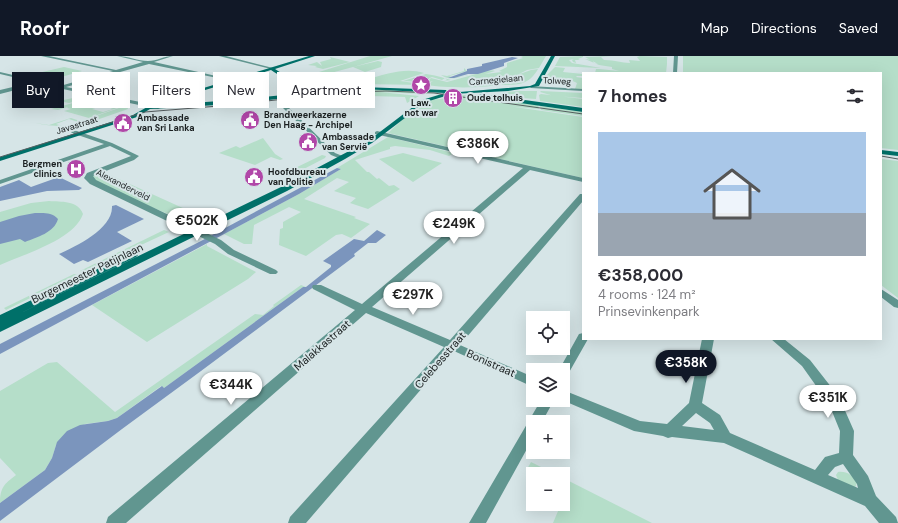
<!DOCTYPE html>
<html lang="en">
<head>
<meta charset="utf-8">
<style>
	body { margin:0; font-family:"DM Sans",sans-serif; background:#f2f2f3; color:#2b2b33; height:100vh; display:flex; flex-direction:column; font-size:15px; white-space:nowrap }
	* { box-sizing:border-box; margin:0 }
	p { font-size:13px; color:#7c7c81 }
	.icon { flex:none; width:22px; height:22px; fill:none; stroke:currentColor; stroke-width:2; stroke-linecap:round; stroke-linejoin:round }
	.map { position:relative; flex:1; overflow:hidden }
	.drawer { position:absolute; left:582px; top:16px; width:300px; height:268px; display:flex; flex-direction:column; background:#fff; border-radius:0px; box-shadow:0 4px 16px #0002 }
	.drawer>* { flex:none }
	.guide { position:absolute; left:12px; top:16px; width:380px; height:36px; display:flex; gap:8px }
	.tools { position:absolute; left:526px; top:255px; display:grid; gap:8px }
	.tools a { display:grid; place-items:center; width:44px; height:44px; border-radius:0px; background:#fff; box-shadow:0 4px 16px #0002; font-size:20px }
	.price { position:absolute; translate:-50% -34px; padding:0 9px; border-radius:14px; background:#fff; color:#222; font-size:13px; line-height:26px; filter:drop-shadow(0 1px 2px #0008) }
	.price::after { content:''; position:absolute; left:50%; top:24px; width:12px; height:9px; margin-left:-6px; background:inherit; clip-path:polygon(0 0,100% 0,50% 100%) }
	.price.on { background:#111827; color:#fff }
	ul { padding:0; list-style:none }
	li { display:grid; align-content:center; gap:8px; height:212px; padding:0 16px }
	li span { display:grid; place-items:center; height:124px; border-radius:0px; color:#555 }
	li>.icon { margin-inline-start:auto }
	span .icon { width:72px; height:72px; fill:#fffc; stroke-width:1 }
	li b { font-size:17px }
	h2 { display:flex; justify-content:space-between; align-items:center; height:48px; padding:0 16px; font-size:17px }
	.tag { padding:0 14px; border-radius:0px; background:#fff; box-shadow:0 4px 16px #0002; font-size:14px; line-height:36px }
	.tag.on { background:#111827; color:#fff }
	header { display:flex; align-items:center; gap:24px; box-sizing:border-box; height:56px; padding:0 20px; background:#111827; color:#fff }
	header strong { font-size:19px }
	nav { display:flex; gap:22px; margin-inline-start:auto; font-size:14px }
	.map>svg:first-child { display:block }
	.green { fill:#b5dec9 }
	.water { fill:#7b95bd }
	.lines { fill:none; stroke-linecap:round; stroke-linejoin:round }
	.street { fill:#619690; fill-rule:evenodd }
	.secondary { fill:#007069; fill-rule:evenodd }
	.tram { stroke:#575f61; stroke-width:1 }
	.labels { text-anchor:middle; stroke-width:4; stroke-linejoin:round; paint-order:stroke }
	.far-street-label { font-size:9px; fill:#1b2021; stroke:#d6e5e7 }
	.far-poi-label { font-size:9px; font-weight:bold; fill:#1b2021; stroke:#d6e5e7; text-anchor:start }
	.street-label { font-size:11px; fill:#1b2021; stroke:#d6e5e7 }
</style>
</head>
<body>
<header>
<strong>Roofr</strong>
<nav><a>Map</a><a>Directions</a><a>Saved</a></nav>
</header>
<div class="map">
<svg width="898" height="467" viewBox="0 0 898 467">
	<rect width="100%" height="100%" fill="#d6e5e7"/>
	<path class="green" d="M370,0H392L353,11L378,5L382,6L381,11L365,16L353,11L327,18L319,16Z
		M523,0H546L539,12L527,14L517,19L531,14L538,13C529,29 518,29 501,29L510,25L515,20C510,21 509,25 505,27C487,33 446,32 427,29L433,25L427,27L425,29L358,28L370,24L368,23C386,18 406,11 424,17L400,25C410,26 424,30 431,22L447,26L476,18C463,18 452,27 441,19L447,20L464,15V12L467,15L449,20C460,25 483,12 495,15L485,18L502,16L499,15L507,11V7L523,2L521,1Z
		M583,0V1L578,3L580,4H575L576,7L573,6L572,4L574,3L569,4L572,7L601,12L555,10L560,1Z
		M611,0L601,1L604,4C616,4 621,7 630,7L629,4L640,5L637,1L640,0L667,1V8L645,7L667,8L666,17H595L596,13H599L619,15L612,13V11L599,9L585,3L592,4L594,7L598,8L585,1Z
		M683,0H898V94L881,92V17H683Z
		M330,1L350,6L323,13L315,11L317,10L308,9L317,6L322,10L320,6L331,3Z
		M64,11L82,15L58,22L38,17Z
		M555,11L565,12L563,16L583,18V20H577L576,21L583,22L582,33H575L577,27C571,23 563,23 555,24L553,28L544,29L547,19Z
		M426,18C434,19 441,21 451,24L444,25L447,24L445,22L442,24L432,21L421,26L403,25Z
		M369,33L434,36L424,38L380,36L419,40L407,47L405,41L336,39L298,42L351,37L337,35Z
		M521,35H537L536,43L507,41L537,46L499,41L506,38L502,36Z
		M541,35L583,37V42L554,40L540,36Z
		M541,38L583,43V51L540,45L539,39Z
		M450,39H466L538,49L539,53L469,47H471L515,51L583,61V122L388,77C402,65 420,43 440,43C445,42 451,44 456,45L454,44L457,41L452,40L448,43L441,42Z
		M76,40L127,51L128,53L65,75L61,74L65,72L64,71L68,72L81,67L69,63L56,68L62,70C53,70 44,69 35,67L49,69L71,62L86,67L95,64L90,62L119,52L73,41Z
		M73,42L105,49L92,53L103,56L113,53L105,50L117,52L89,62L64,55L71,53L67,52L68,51L58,54L51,53L73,47V46L69,47L59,45Z
		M540,50L583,56V60L541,54Z
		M388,81L454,97L449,100L430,94L395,90L390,91V93L355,104L367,116H369L377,123L379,122L389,130L394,129L400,133L368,153L350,147L356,142L334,135L349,126L337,122L304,143L356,161L354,162L370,168L351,182L342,178L336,179L306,200L279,189L280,173L283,172V166L301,156L289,151L254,169L252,188H244L224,178L299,138L341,113L337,112Z
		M263,82L275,98L283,103L280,104L271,101L255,109L219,97L236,90L240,92Z
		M403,97L442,107L413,126L379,103Z
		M322,99L326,100L325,102L298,116L291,114Z
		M881,103L898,105V242L881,229Z
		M101,115L196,158L182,164L93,126L90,119Z
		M49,145C61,146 78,144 83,158C74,184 24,198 0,209V156L31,147Z
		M164,174L169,176L83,216L80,215Z
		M207,188V190L256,216L248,223L147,286L92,249Z
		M74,218L77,219L6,254L4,252Z
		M301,229L306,231H303L164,332L161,330L117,362L108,365L85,368L56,389L52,402L45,414L0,447C0,432 4,428 16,419L0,402V335L48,307L57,306L115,356L255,258L263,259L274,250L273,249Z
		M531,406L555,418L533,419L526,415Z
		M838,416C847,415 852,419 857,426L856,430L854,432L838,424L836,419Z
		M563,422L652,467H553L561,448H563L566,436L563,434Z"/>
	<path class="water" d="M512,1L518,2L504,7V10L478,18H468L454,22H448L467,15V13L482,10V8Z
		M337,112L341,113L299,138L0,298V288L201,185Z
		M59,121L82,132L79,134L47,135L0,145V131L19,124L31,131Z
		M116,149L144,163L117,176L132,185L88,206L83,204L74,208L59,198C76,190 113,173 112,150Z
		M35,157C44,157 52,156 58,163C54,177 37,181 25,186L20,183L0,188V166L19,160Z
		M377,174L386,179L376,187H368L354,198L355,200L201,315L122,373L0,465V447L45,414L52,402L57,386L67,375L80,369L108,365L117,362L162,330L164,332L303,231H306L331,211V209L323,205L354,183L364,185Z"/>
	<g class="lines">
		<path class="street" d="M41,0H49L116,14L143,6L117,0C128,0 138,5 148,5C157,5 164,0 173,0L154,6L234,24L232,25L149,8L66,31L160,50V52L158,53L39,28L0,38V34L34,26L0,18V16L60,30L113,15Z
			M219,0H226L273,12L271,13Z
			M674,0H678L677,17H673Z
			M280,19L284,20V42L287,50L335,97L345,101V103H341L331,99L283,52L278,42Z
			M529,30L583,33V35L531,32Z
			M74,74L112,87L139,100L134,104L93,120L96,124L221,184L234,194L276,214L278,216L276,218H270L228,198L215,188L90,128L84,122L87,117L131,100L110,90L0,128V124L104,88L72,77L71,76Z
			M377,75L583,122V126L530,114L372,251L450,284L580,138H583V145L460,289L533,321V331L454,295L306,467H288L290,461L444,291L366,257L126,467H106L108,461L355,254L313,233L312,231L313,229H321L362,248L523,112L375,78V76Z
			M881,233L898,244V252L894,251L881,241Z
			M583,277V283H588L567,320L563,322V314H559L579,278Z
			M702,283H714L702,347L720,359L730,377L815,414L825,401L839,397L840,375L829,348L802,310L771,283H784L810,304L839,341L854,375L853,399L868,420L876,440L896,461L898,467H879L865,450L724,387L672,381L668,382L663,380L634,375L562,344L563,334L640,365L667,368L689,347ZM696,357L710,367L714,374L682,370ZM843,408L857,428L858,432L828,419L835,411Z
			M541,344H554L542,366H533V382L486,467H469Z"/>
		<path class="secondary" d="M309,0H315L275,13C290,24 309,27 327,31V33C309,34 285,24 271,14L156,49L151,48Z
			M551,0H555L539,30L508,35L452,38L426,46L372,87L345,103L287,135L0,276V267L281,131L368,85L422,44L445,37L361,33L234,48L150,53L137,61L0,105V101L133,59L149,50L234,44L361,31L446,34L448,37L530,30L535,28Z
			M480,38L583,52V56L478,41V39Z
			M881,94L898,96V100L881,98Z
			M133,196L136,197L138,199L136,201L0,267V259Z"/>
		<path class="tram" d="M881,100L898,103
			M0,101L145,56L231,49L347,36L386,35L434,37L583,58"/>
	</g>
	<defs>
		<g id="sight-disc" transform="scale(1)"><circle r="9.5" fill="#b147a8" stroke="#d6e5e7"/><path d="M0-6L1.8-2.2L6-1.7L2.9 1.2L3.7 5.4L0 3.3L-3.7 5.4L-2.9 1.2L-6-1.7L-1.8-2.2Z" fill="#fff"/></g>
		<g id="building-disc" transform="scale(1)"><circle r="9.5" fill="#b147a8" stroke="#d6e5e7"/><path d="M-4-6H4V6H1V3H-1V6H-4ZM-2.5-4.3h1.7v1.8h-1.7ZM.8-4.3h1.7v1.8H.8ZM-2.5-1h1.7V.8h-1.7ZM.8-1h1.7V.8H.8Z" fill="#fff"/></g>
		<g id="civic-disc" transform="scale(1)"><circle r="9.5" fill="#b147a8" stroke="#d6e5e7"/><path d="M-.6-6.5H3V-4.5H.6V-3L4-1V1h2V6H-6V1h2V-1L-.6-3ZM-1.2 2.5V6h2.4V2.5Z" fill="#fff"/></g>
		<g id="hospital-disc" transform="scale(1)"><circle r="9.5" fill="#b147a8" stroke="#d6e5e7"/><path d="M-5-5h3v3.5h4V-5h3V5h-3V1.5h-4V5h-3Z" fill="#fff"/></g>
	</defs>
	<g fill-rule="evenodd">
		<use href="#sight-disc" x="421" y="29"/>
		<use href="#building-disc" x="453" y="42"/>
		<use href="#civic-disc" x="250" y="64"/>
		<use href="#civic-disc" x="123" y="67"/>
		<use href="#civic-disc" x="308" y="86"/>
		<use href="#hospital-disc" x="76" y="113"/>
		<use href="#civic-disc" x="254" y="121"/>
	</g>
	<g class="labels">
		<g class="far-street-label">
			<text transform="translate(496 24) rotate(-5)" y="3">Carnegielaan</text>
			<text transform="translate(557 25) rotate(3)" y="3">Tolweg</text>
			<text transform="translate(77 69) rotate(-17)" y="3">Javastraat</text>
			<text transform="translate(123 129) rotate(27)" y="3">Alexanderveld</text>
		</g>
		<g class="far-poi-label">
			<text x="467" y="45">Oude tolhuis</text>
			<text x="421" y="50" text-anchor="middle">Law.<tspan x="421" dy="10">not war</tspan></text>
			<text x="264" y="62">Brandweerkazerne<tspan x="264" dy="10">Den Haag - Archipel</tspan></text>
			<text x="137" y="65">Ambassade<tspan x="137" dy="10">van Sri Lanka</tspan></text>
			<text x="322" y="84">Ambassade<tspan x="322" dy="10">van Servië</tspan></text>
			<text x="62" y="111" text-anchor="end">Bergmen<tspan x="62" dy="10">clinics</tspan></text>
			<text x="268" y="119">Hoofdbureau<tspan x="268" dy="10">van Politie</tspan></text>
		</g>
		<g class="street-label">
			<text transform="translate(87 217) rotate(-26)" y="4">Burgemeester Patijnlaan</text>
			<text transform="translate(322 289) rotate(-41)" y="4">Malakkastraat</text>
			<text transform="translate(440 304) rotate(-49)" y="4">Celebesstraat</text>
			<text transform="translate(491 307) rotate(24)" y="4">Bonistraat</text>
		</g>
	</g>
</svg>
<div class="tools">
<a><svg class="icon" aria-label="locate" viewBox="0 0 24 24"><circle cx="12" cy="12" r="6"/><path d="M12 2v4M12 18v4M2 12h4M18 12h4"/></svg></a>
<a><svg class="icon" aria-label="layers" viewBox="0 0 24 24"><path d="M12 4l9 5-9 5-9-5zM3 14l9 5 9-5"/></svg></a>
<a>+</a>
<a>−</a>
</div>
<b class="price" style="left:478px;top:109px">€386K</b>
<b class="price" style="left:197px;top:186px">€502K</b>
<b class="price" style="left:454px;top:189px">€249K</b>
<b class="price" style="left:413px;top:260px">€297K</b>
<b class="price on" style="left:686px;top:328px">€358K</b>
<b class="price" style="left:231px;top:350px">€344K</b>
<b class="price" style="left:828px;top:363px">€351K</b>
<div class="guide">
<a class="tag on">Buy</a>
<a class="tag">Rent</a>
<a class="tag">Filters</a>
<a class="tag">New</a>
<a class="tag">Apartment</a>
</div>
<section class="drawer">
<h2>7 homes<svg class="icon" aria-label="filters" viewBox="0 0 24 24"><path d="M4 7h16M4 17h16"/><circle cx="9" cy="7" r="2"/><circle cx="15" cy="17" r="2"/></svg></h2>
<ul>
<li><span style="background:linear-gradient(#a9c7e8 65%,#9aa5b1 0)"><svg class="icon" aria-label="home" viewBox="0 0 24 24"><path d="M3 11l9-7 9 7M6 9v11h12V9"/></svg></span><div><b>€358,000</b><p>4 rooms · 124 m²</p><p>Prinsevinkenpark</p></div></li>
</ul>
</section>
</div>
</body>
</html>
